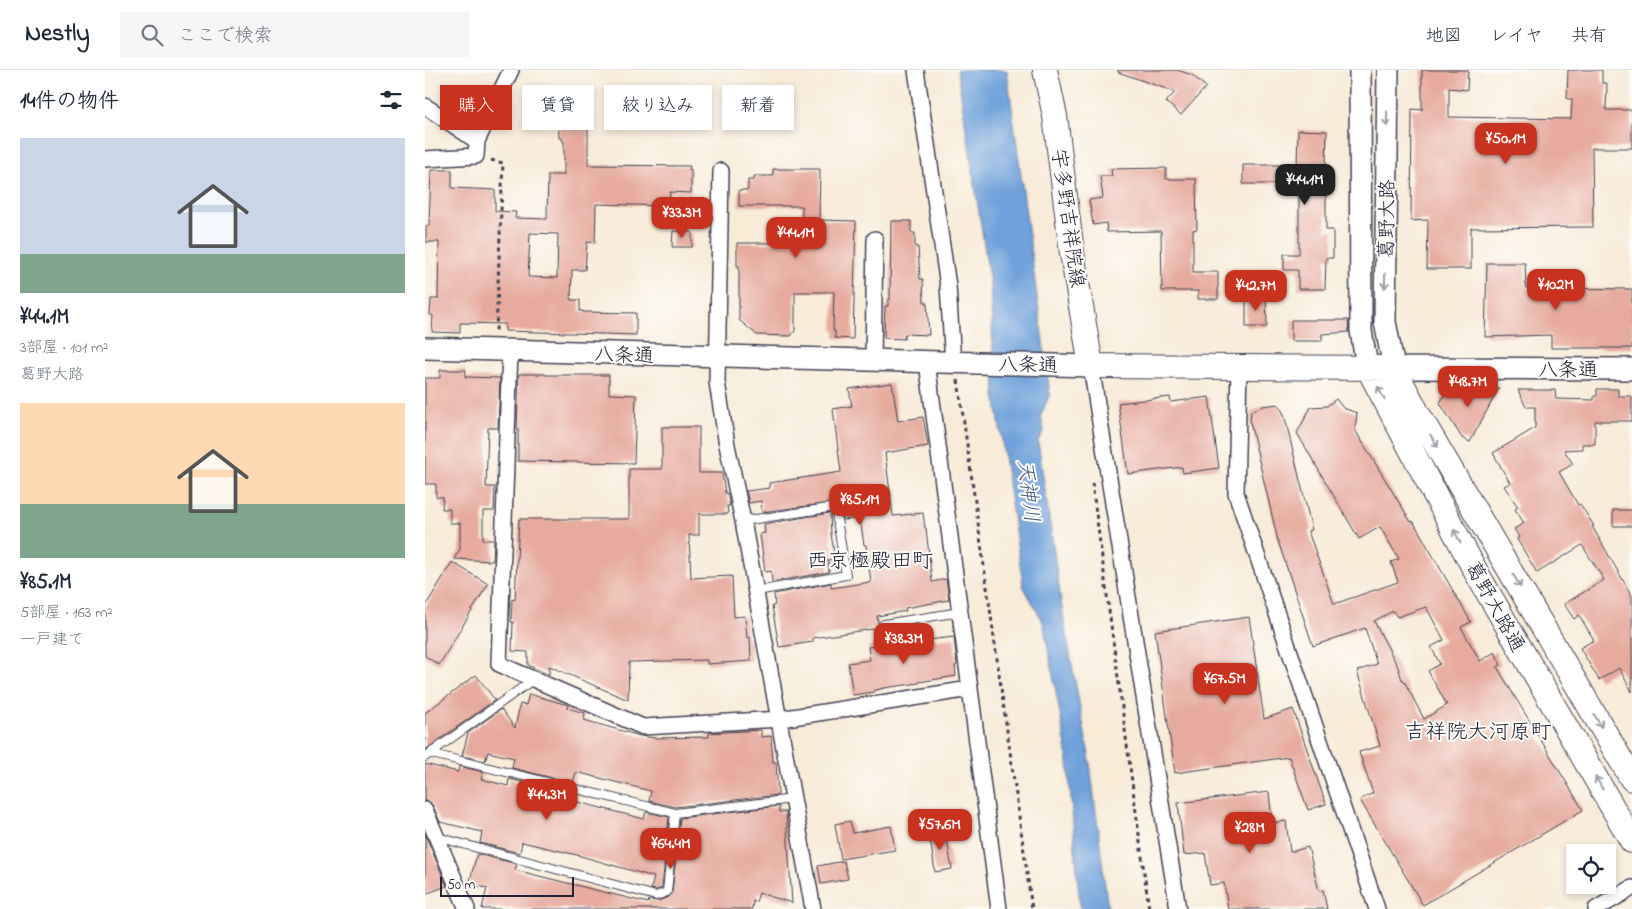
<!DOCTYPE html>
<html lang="ja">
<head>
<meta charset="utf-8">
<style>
	body { margin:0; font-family:"Indie Flower","Klee One",sans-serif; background:#f6f6f7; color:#1f2937; height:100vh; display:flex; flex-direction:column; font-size:19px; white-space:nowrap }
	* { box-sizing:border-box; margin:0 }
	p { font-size:16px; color:#747a83 }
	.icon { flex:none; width:28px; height:28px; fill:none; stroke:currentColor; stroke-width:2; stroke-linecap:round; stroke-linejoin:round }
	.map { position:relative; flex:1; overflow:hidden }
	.panel { display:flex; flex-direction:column; background:#fff; width:425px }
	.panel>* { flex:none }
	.guide { position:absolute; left:15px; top:15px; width:475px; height:45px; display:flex; gap:10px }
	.fabs { position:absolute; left:1141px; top:774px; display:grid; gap:10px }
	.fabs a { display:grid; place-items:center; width:50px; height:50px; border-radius:0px; background:#fff; box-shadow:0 2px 8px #0003; font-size:25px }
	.scale { position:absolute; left:15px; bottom:12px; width:134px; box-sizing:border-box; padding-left:5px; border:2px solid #22223b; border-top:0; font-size:14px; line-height:18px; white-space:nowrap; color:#22223b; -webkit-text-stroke:4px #fdfcf7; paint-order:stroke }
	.price { position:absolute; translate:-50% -42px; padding:0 11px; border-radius:10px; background:#c8321e; color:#fff; font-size:16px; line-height:32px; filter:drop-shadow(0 1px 2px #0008) }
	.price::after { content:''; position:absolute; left:50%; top:30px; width:15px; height:11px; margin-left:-8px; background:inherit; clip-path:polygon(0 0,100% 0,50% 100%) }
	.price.selected { background:#222; color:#fff }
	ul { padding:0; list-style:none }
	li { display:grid; align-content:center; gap:10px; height:265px; padding:0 20px }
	li span { display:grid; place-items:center; height:155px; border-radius:0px; color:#555 }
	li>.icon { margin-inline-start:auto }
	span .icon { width:90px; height:90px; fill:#fffc; stroke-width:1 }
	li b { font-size:21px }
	h2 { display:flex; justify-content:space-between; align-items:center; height:60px; padding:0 20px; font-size:21px }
	.pill { padding:0 18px; border-radius:0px; background:#fff; box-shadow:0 2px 8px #0003; font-size:18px; line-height:45px }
	.pill.selected { background:#c8321e; color:#fff }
	header { display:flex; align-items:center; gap:30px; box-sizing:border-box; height:70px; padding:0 25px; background:#fff; border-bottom:1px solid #e0e1e3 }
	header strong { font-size:24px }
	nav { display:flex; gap:28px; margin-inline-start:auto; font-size:18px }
	.search { width:350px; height:45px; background:#f6f6f7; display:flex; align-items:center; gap:12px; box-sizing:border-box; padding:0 18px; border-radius:0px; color:#747a83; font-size:19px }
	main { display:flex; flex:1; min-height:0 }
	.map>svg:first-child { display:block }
	.water { fill:#6fa1da; stroke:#48628a }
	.building { fill:#e6ab9e; fill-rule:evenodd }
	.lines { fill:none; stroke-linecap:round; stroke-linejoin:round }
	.lane-casing { stroke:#424053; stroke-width:10 }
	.street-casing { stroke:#424053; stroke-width:18 }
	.secondary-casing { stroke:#424053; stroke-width:24 }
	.primary-casing { stroke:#424053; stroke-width:26 }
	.path { stroke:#424053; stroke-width:3; stroke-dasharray:4 4; stroke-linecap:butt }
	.lane { stroke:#fff; stroke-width:8 }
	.street { stroke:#fff; stroke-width:15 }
	.secondary { stroke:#fff; stroke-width:21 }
	.primary { stroke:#fff; stroke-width:24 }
	.oneway { stroke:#9c9ca7 }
	.labels { text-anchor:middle; stroke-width:4; stroke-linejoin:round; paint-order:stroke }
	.street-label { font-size:20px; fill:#22223b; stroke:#fdfcf7 }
	.water-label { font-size:21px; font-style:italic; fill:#455b83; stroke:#fdfcf7 }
	.neighbourhood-label { font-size:21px; fill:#22223b; stroke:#fdfcf7 }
</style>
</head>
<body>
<header>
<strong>Nestly</strong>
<div class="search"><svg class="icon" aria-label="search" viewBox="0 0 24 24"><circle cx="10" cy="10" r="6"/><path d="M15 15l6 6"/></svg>ここで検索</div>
<nav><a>地図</a><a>レイヤ</a><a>共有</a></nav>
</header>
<main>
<section class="panel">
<h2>14件の物件<svg class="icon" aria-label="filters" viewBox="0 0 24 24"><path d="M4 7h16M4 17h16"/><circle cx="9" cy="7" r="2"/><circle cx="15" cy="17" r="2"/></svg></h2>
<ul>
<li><span style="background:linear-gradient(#c9d6e8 75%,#7fa58c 0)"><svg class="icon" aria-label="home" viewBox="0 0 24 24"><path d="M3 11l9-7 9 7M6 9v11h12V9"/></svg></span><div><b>¥44.1M</b><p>3部屋 · 101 m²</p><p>葛野大路</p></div></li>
<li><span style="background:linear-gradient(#ffd9b3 65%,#7fa58c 0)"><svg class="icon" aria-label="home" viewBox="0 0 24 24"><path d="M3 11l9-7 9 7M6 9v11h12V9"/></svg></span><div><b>¥85.1M</b><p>5部屋 · 163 m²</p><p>一戸建て</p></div></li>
</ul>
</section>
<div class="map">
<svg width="1207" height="839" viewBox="0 0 1207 839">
	<rect width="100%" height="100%" fill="#fdfcf7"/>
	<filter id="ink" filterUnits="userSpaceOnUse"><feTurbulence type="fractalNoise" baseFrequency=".02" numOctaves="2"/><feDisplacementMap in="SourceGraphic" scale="10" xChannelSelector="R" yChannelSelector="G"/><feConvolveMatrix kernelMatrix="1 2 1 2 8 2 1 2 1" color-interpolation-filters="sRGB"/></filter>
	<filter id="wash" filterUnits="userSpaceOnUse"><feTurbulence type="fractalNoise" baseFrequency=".0096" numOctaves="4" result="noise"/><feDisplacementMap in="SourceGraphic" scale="20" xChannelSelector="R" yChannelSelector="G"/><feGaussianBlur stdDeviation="1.12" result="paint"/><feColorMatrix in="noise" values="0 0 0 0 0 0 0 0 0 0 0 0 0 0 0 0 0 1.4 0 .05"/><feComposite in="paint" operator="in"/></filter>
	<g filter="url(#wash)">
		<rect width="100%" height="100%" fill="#f8ebd8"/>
		<path class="water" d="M532,0H582L625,324L616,345L619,361L613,371L639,551L664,685L683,839H655L642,682L618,552L598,516L570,325L565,214Z"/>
		<g id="blocks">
			<path class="building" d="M693,0H752L767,5L781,17L756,45L741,32L750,22L693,2Z
				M997,0H1043L1042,20L1024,18V47L1146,49L1147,29H1142L1143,0H1177V13H1182L1181,40H1207V78H1167L1168,157L1046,158V199H1002L1003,150L986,151L987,39L997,40Z
				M137,40H163V95L265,96L264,100H266V123L245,122L244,136L171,134L170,173L162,172L160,200H147L146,230H155V241H158V242L211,243V265L80,261V254L35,253V263L7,262L8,245H5L6,229H13L14,172H1V156H4L6,100H27V118L70,120V141L91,142L90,148L122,149L123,105H139V71H137V68H134L133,43H137ZM105,163L133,164L132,208L103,207Z
				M873,60L902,61L901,95H904V114H901V160H908V188H901L900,219H873V200H859V184H874V114H818V95H872Z
				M741,98V109H771L772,159L768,160V202H793V229H773V221H737L736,161L682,162L681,153L668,155L664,130L678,128L675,106H687L686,99Z
				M348,99H395L394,150L431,151L428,269L410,268V261H408L409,222H370V261L366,266L332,265L314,250V196H312V173H376L377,136H314V120H323V110H329V106H348Z
				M466,151H486V163H490V177H493L495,209H498L499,232H502L504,265L480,264L479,269L459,268L460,236H463V230H465Z
				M248,161L267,162V177H247Z
				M1062,193H1100L1101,218L1207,219V278H1126V265L1060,267Z
				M821,226H841L842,257H821Z
				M866,250H923L924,262L897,264V271H866Z
				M15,300H41L40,307L75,308L73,358H63L61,417H70L69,441H58V470H69L68,491L29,489L35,479V453H25V439H17L18,427H11V414H0V308H15Z
				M94,304H120V305H184V324L211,325L209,393L93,391V359H92Z
				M467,313L473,351L498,347L503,376L460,383L468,446L498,443L500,458H501L507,512L521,509L524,530L480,538L481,541L452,546L454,558L388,568V572L354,577L347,536L350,535L349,524L406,513V518L446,512L441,475H439L435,448L418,450L416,436L412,432L337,442L336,431L324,433L321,421L345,418L344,413L416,402L408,339L427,336L424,319Z
				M1023,318H1074L1045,372L1037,368L1015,333Z
				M1172,319H1193V326H1207V351H1170V374H1157V379L1139,380L1148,394L1134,402L1153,435L1155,434L1169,456H1167L1207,526V622L1194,598L1174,610L1155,578L1169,570L1154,545L1149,549L1139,534L1179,510L1157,475L1112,503L1092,469L1094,467L1089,459L1099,453L1090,439L1093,437L1079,416L1085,413L1068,383L1110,358V337H1101L1093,320H1130L1131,329L1169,330V326H1172Z
				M745,327L746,332L784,327L794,398L758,403L757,397L703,404L693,333Z
				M911,329L918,338L932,343L930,360L986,452L988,451L1046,552L1036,557L1055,591L1070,582L1076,595L1072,597L1158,740L998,835L935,730L948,723L934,682L955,676L932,601L952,594L940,558L888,576L853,471L825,352L826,341L838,336L853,334L859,344L887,460L883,461L909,534L973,512L966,492L974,489L955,457L934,469L872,363L886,337L902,336ZM1001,537L1019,570L1006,577L1015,594L1003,601L1022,635L999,649L978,609L977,610L973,597L949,551L968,541L972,547Z
				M237,357H274V403H297L300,423H302L305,436H302L303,444H274V465H264L266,508L307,506L309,547L320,546L322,568L325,567L326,591L282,594V590L204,592L203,630L124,596V605L103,595V582L87,581L88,552H86L87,529L90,530L94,449H204V399H237Z
				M1188,440H1207V456H1188Z
				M405,443L406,464L410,489L403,490L404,502L347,512L346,501L340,502L335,464L340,463L339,454Z
				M27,492L63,514L14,595L0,586V537Z
				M824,547L839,649L868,639L901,734L883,740L864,687L750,703L730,561Z
				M529,567L532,595L530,596L531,606L494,612V613L459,618L448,621L449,622L428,625L423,593L445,590L443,577Z
				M51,605L70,630L0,680V643Z
				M104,624L143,635L142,638L160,643L159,650L215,666L230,668L284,667V663L336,660V667L346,666L348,692H351L353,725L250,737L224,731L226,721L151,702L148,713L87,698L89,688L63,682L60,691L37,686L43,663L76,639L90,658L95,634L101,635Z
				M0,694L33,702L34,696L58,702L56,709L83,716L84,709L146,724L145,730L219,749L221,742L244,747L237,818L231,820L226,819L229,807L152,785L97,772L95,783L55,773L57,762L15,752L8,736L5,732L0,731Z
				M844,722L847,753L861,751L865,782L883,777L894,821L898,820L902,839H803L799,813L785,815L780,783L759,785L753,733Z
				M354,736V742H361L367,833L334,823L331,832L328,831L327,839H57L62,818L44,814L52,784L92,794L90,800L223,833L224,830L233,831L244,827L247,823L255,748Z
				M425,751L428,763L466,756L470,780L416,789L410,754Z
				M520,759L527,799L510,802L504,762Z
				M0,764L22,816L0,824Z
				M419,791L423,809L396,814L393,796Z"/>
		</g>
	</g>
	<g filter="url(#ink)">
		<use href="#blocks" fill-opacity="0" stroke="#424053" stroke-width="1"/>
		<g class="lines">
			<g class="lane-casing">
				<path id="lane" d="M318,451L410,437L421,505L332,521
					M459,554L535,542
					M7,684L250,743L369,729
					M0,687L109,609
					M12,767L231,826L242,822L250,743"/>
			</g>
			<g class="street-casing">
				<path id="street" d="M491,0L523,216L528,293
					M0,36L52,71L51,86L0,89
					M52,71L86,0
					M296,101L292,312L302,375L318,451L388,839
					M85,280L74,594L218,657L355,649L545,619
					M448,290L450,169
					M502,292L574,839
					M666,296L753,839
					M814,298L811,423L952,839
					M0,740L42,839
					M1171,839L1207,818"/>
			</g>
			<g class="secondary-casing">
				<path id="secondary" d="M935,0L936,261L942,296
					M963,0L960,252L969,298L1207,299
					M0,278L666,296"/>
			</g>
			<g class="primary-casing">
				<path id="primary" d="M620,0L630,46L647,183L666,296L969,298L992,342L1207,709
					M942,296L1051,502L1207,771"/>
			</g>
			<path class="path" d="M66,90L78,93L71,262
				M533,310L607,839
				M667,413L724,839"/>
			<use href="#lane" class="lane"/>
			<use href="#street" class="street"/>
			<use href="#secondary" class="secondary"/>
			<use href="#primary" class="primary"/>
		</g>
		<defs><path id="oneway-shaft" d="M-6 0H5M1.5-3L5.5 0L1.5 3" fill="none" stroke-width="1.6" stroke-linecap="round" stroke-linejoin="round" transform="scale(1.25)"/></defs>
		<g class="oneway">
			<use href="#oneway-shaft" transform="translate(962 49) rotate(91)"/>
			<use href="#oneway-shaft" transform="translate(960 211) rotate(91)"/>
			<use href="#oneway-shaft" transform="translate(956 323) rotate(-118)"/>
			<use href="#oneway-shaft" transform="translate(1009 371) rotate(59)"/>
			<use href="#oneway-shaft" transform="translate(1032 466) rotate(-118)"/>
			<use href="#oneway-shaft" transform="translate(1092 511) rotate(60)"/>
			<use href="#oneway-shaft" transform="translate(1173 651) rotate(60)"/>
			<use href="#oneway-shaft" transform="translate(1174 713) rotate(-120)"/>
		</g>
	</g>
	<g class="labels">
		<g class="street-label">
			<text transform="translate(644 148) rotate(82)" y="7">宇多野吉祥院線</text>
			<text transform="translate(961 149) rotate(-89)" y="7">葛野大路</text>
			<text transform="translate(199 284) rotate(2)" y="7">八条通</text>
			<text transform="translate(603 294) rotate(1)" y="7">八条通</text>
			<text x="1143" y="306">八条通</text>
			<text transform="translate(1071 536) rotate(61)" y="7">葛野大路通</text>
		</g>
		<g class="water-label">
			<text transform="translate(604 421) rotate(83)" y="7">天神川</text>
		</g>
		<g class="neighbourhood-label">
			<text x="445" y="497">西京極殿田町</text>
			<text x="1053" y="668">吉祥院大河原町</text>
		</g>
	</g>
</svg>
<div class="fabs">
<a><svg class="icon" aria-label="locate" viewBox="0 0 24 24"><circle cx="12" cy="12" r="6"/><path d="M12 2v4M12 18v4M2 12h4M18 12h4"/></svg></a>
</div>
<div class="scale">50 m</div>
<b class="price" style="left:1081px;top:95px">¥50.1M</b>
<b class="price selected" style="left:880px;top:136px">¥44.1M</b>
<b class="price" style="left:257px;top:169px">¥33.3M</b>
<b class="price" style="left:371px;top:189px">¥44.1M</b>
<b class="price" style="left:1131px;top:241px">¥102M</b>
<b class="price" style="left:831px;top:242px">¥42.7M</b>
<b class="price" style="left:1043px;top:338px">¥48.7M</b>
<b class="price" style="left:435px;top:456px">¥85.1M</b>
<b class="price" style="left:479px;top:595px">¥38.3M</b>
<b class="price" style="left:800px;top:635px">¥67.5M</b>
<b class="price" style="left:122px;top:751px">¥44.3M</b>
<b class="price" style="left:515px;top:781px">¥57.6M</b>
<b class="price" style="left:825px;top:784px">¥28M</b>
<b class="price" style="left:246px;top:800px">¥64.4M</b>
<div class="guide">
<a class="pill selected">購入</a>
<a class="pill">賃貸</a>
<a class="pill">絞り込み</a>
<a class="pill">新着</a>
</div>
</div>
</main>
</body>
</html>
